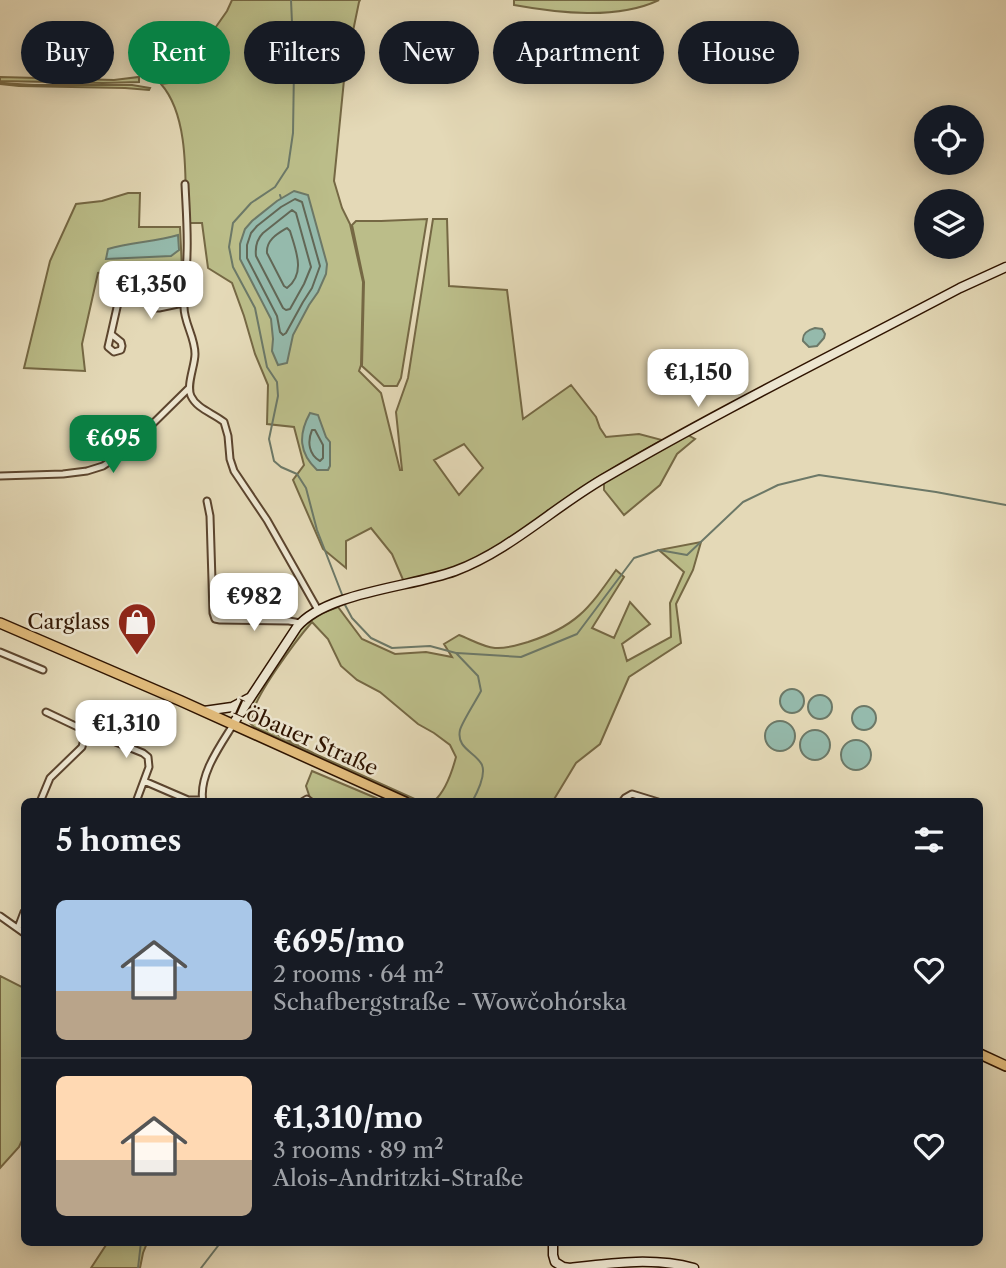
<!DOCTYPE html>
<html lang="en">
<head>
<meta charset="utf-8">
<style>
	body { margin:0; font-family:"Libre Caslon Text",serif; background:#20242c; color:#f1f3f6; height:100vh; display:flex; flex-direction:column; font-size:26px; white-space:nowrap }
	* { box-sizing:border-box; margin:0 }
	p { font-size:23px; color:#9ea1a6 }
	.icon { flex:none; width:38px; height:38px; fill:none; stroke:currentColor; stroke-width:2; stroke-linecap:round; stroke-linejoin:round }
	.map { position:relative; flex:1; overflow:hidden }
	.details { position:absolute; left:21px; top:798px; width:962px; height:448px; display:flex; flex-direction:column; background:#171b24; border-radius:10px; box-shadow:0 4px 18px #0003 }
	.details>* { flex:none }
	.guide { position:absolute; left:21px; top:21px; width:964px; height:63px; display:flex; gap:14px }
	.fabs { position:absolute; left:914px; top:105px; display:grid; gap:14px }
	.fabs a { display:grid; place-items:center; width:70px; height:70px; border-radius:50%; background:#171b24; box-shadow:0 4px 18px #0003; font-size:35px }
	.price { position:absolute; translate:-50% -60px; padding:0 16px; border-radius:14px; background:#fff; color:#222; font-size:23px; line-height:46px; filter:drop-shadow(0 2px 4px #0008) }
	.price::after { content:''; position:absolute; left:50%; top:42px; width:21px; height:16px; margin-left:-10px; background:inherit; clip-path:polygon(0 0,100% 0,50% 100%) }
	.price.on { background:#0b8043; color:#fff }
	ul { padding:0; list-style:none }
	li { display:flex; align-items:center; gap:21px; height:175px; padding:0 35px }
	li+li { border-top:2px solid #363941 }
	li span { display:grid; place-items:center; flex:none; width:196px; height:140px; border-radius:10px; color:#555 }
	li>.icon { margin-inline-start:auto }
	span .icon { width:84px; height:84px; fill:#fffc; stroke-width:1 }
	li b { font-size:30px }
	h2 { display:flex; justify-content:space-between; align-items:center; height:84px; padding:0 35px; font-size:30px }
	.chip { padding:0 24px; border-radius:32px; background:#171b24; box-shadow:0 4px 18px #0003; font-size:24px; line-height:63px }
	.chip.on { background:#0b8043; color:#fff }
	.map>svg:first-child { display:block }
	.green { fill:#bbbd89; stroke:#756844; stroke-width:2; fill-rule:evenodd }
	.water { fill:#95baac; stroke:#6c7867; stroke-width:2 }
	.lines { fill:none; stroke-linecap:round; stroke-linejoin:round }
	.shore { stroke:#626756; stroke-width:2 }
	.stream { stroke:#6c7867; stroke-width:2 }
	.street-casing { stroke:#5c452e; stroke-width:9 }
	.secondary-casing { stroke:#2f1400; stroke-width:11 }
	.primary-casing { stroke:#2f1400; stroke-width:12 }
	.street { stroke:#ede6d0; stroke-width:5 }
	.secondary { stroke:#ede6d0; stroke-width:8 }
	.primary { stroke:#e2bc7c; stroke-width:9 }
	.labels { text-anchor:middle; stroke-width:5; stroke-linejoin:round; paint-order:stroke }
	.poi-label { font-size:21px; fill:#2f1400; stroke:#ede6d0; text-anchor:end }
	.street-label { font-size:21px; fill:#2f1400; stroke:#ede6d0 }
</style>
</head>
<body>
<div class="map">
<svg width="1006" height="1268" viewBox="0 0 1006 1268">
	<rect width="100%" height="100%" fill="#e4d9b7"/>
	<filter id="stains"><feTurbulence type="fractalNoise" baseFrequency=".00286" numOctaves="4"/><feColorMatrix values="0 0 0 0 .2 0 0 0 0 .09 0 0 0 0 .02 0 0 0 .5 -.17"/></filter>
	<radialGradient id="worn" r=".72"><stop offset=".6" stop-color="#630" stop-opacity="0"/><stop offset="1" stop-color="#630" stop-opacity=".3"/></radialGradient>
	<path class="green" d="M232,0H360L359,2L345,70L334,181L342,208L350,224L363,282L361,365L359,371L381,393L400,470H402L396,412L408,378L433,219H447L449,286L507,290L523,419L571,385L596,417L600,428L606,437L639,434L662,440L596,478L534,522L479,558L454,569L404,582L392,554L371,528L346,541V568L323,549L293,480L304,465L294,427L267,424L268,385L255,354L244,316L232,283L208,268L202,223H186C185,182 190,117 161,84L199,79L165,80L166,75L187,77L195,72L197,67L199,51L227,11ZM464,444L483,468L459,495L434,460Z
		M514,0H659C617,20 558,13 514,5Z
		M0,77L114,80L139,77V82L103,83L0,81Z
		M0,83L34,85H132L150,88L149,90L125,88L19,86L0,84Z
		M128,193H140L139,227H180L182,269L137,267L98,273L82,344L85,371L24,368L50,261L76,204L102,201Z
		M427,219L401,378L397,386H384L362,366L364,282L352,225L356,221H381Z
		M686,434L695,439L677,454L660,485L624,515L604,490V483L625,468Z
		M701,542L693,570L676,604L681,643L629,677L600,744L576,763L553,801H434C446,791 452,772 456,757L450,745L434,733L418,724L380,692L357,680L341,666L328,639L312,622C298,638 251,700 252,718L268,730L315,754L419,801H415L254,727L248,721V711L258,692L302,627L322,613L338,607L362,639L395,654L426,652L452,657L444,644L459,635C470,639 483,647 495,648C507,649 517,645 528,642C575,627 588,610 616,570L624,577L592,628L614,638L630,602L650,624L622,644L627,661L671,637L670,603L684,572L659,550Z
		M312,771L383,801H311L306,786Z
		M0,976L24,988V1136L19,1147L0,1168Z
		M108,1242L147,1243L143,1253L140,1268H91Z"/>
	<path class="water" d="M294,191L308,195L327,264L326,274L318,292L309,305L293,335L287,363L278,365L272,351L273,339L271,319L240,259V244L245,229L252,221L277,201Z
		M178,235L179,250L171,256L106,259L108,249C131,242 155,242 178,235Z
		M815,328L822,329L825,334L824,338L817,346L809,347L803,341C802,333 808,330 815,328Z
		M310,413L318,415L326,437L330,442V466L328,470H317C299,453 298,435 310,413Z
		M780 701a12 12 0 1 1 24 0a12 12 0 1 1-24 0Z
		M808 707a12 12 0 1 1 24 0a12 12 0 1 1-24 0Z
		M852 718a12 12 0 1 1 24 0a12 12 0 1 1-24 0Z
		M765 736a15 15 0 1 1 30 0a15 15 0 1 1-30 0Z
		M800 745a15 15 0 1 1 30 0a15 15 0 1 1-30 0Z
		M841 755a15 15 0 1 1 30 0a15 15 0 1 1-30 0Z"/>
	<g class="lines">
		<path class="shore" d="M295,199L302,202L320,266L312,288L303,302L286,333L283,335L280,332L277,316L247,258V245L251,233L257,226L281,207Z
			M292,210L296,213L311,267L304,284L290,309L286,310L283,308L256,256C255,247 257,239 263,233Z
			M287,228L290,231C296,251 306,273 287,288L284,286L267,253C266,240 277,234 287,228Z
			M315,430L323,445V458L320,461C309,455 307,442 312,430Z"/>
		<path class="stream" d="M291,0L294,68L293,133L288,167L275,187L251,203L233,223L229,247L233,267L255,308L267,367L277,382L278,396L269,439L274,461L281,467L297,474L306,488L317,530L343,597
			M280,195L281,198
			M344,603L352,618L371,638L392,648L430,646L456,653L478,676L481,691C477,699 462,722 460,730C456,749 476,752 482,765C486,775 477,793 472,802
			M457,653L521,657L577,634L634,558L659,550L687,555L743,502L778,485L819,475L936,492L1006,505
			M138,1268L141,1242
			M201,1268L221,1242"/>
		<g class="street-casing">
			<path id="street" d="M185,184C186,207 188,231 187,254C187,271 183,289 184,307C184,323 195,337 195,354C195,366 186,385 191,396C197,409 213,413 224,422L228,436L230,459L234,471L267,520L318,610
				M146,293L147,302L150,308H159L183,303
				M111,334L108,347L114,352L121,350L122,346L121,342L111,334L120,294L184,291
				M0,476L63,474L87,471L103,466L124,452L189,388
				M207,501L210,516L213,613L215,619L220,620L289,621L300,623
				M0,652L43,670
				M86,731L96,734L143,753L148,757L149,767L136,802
				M144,781L188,800H202
				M40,802L50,778L82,747L86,731L46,712
				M203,802C198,776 220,746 233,725
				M302,802L307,799L311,802
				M622,802L625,798L632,794L658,802
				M0,916L24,933
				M18,928L24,912"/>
		</g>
		<g class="secondary-casing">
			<path id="secondary" d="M204,711L232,707L249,698
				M233,724L297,627C326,592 412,587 455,571C511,550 556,505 608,476C723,409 843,350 960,288L1006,267
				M553,1242V1255L555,1262L563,1267L570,1268C612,1263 653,1257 694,1268"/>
		</g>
		<g class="primary-casing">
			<path id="primary" d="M0,623L181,701L405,802
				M980,1054L1006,1066"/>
		</g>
		<use href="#street" class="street"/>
		<use href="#secondary" class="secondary"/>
		<use href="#primary" class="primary"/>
	</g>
	<defs>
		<g id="shop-pin" transform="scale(2.0125)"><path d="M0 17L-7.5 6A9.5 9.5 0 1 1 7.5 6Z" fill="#8f2418" stroke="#ede6d0"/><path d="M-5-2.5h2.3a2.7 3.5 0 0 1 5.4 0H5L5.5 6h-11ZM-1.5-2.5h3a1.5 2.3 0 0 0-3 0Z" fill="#fff"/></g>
	</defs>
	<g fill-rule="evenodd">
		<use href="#shop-pin" x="137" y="622"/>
	</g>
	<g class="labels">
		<g class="poi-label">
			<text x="110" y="629">Carglass</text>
		</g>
		<g class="street-label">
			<text transform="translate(306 738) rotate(24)" y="7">Löbauer Straße</text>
		</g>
	</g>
	<rect width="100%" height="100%" filter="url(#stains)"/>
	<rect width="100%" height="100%" fill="url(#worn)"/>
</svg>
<div class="fabs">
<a><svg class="icon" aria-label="locate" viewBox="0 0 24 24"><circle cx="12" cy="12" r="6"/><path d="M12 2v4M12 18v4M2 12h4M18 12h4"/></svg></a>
<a><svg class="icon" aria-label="layers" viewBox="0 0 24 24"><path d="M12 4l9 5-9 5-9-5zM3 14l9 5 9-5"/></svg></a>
</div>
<b class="price" style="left:151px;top:321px">€1,350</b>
<b class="price" style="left:698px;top:409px">€1,150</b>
<b class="price on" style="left:113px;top:475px">€695</b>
<b class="price" style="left:254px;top:633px">€982</b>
<b class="price" style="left:126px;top:760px">€1,310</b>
<div class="guide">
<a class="chip">Buy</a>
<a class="chip on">Rent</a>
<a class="chip">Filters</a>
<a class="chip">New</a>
<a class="chip">Apartment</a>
<a class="chip">House</a>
</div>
<section class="details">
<h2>5 homes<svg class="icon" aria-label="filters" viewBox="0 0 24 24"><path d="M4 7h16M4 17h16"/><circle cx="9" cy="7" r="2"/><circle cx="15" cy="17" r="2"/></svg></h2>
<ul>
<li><span style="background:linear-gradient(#a9c7e8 65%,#b9a48a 0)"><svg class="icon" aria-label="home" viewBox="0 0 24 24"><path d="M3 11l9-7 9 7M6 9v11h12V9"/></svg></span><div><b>€695/mo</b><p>2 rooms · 64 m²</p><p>Schafbergstraße - Wowčohórska</p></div><svg class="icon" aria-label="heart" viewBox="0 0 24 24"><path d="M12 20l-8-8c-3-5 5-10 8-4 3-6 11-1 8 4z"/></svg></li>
<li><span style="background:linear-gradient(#ffd9b3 60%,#b9a48a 0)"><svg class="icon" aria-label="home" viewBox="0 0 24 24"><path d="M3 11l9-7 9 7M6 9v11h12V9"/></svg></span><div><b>€1,310/mo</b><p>3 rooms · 89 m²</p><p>Alois-Andritzki-Straße</p></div><svg class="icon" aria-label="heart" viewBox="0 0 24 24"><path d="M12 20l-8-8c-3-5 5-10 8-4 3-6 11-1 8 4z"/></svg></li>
</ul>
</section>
</div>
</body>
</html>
